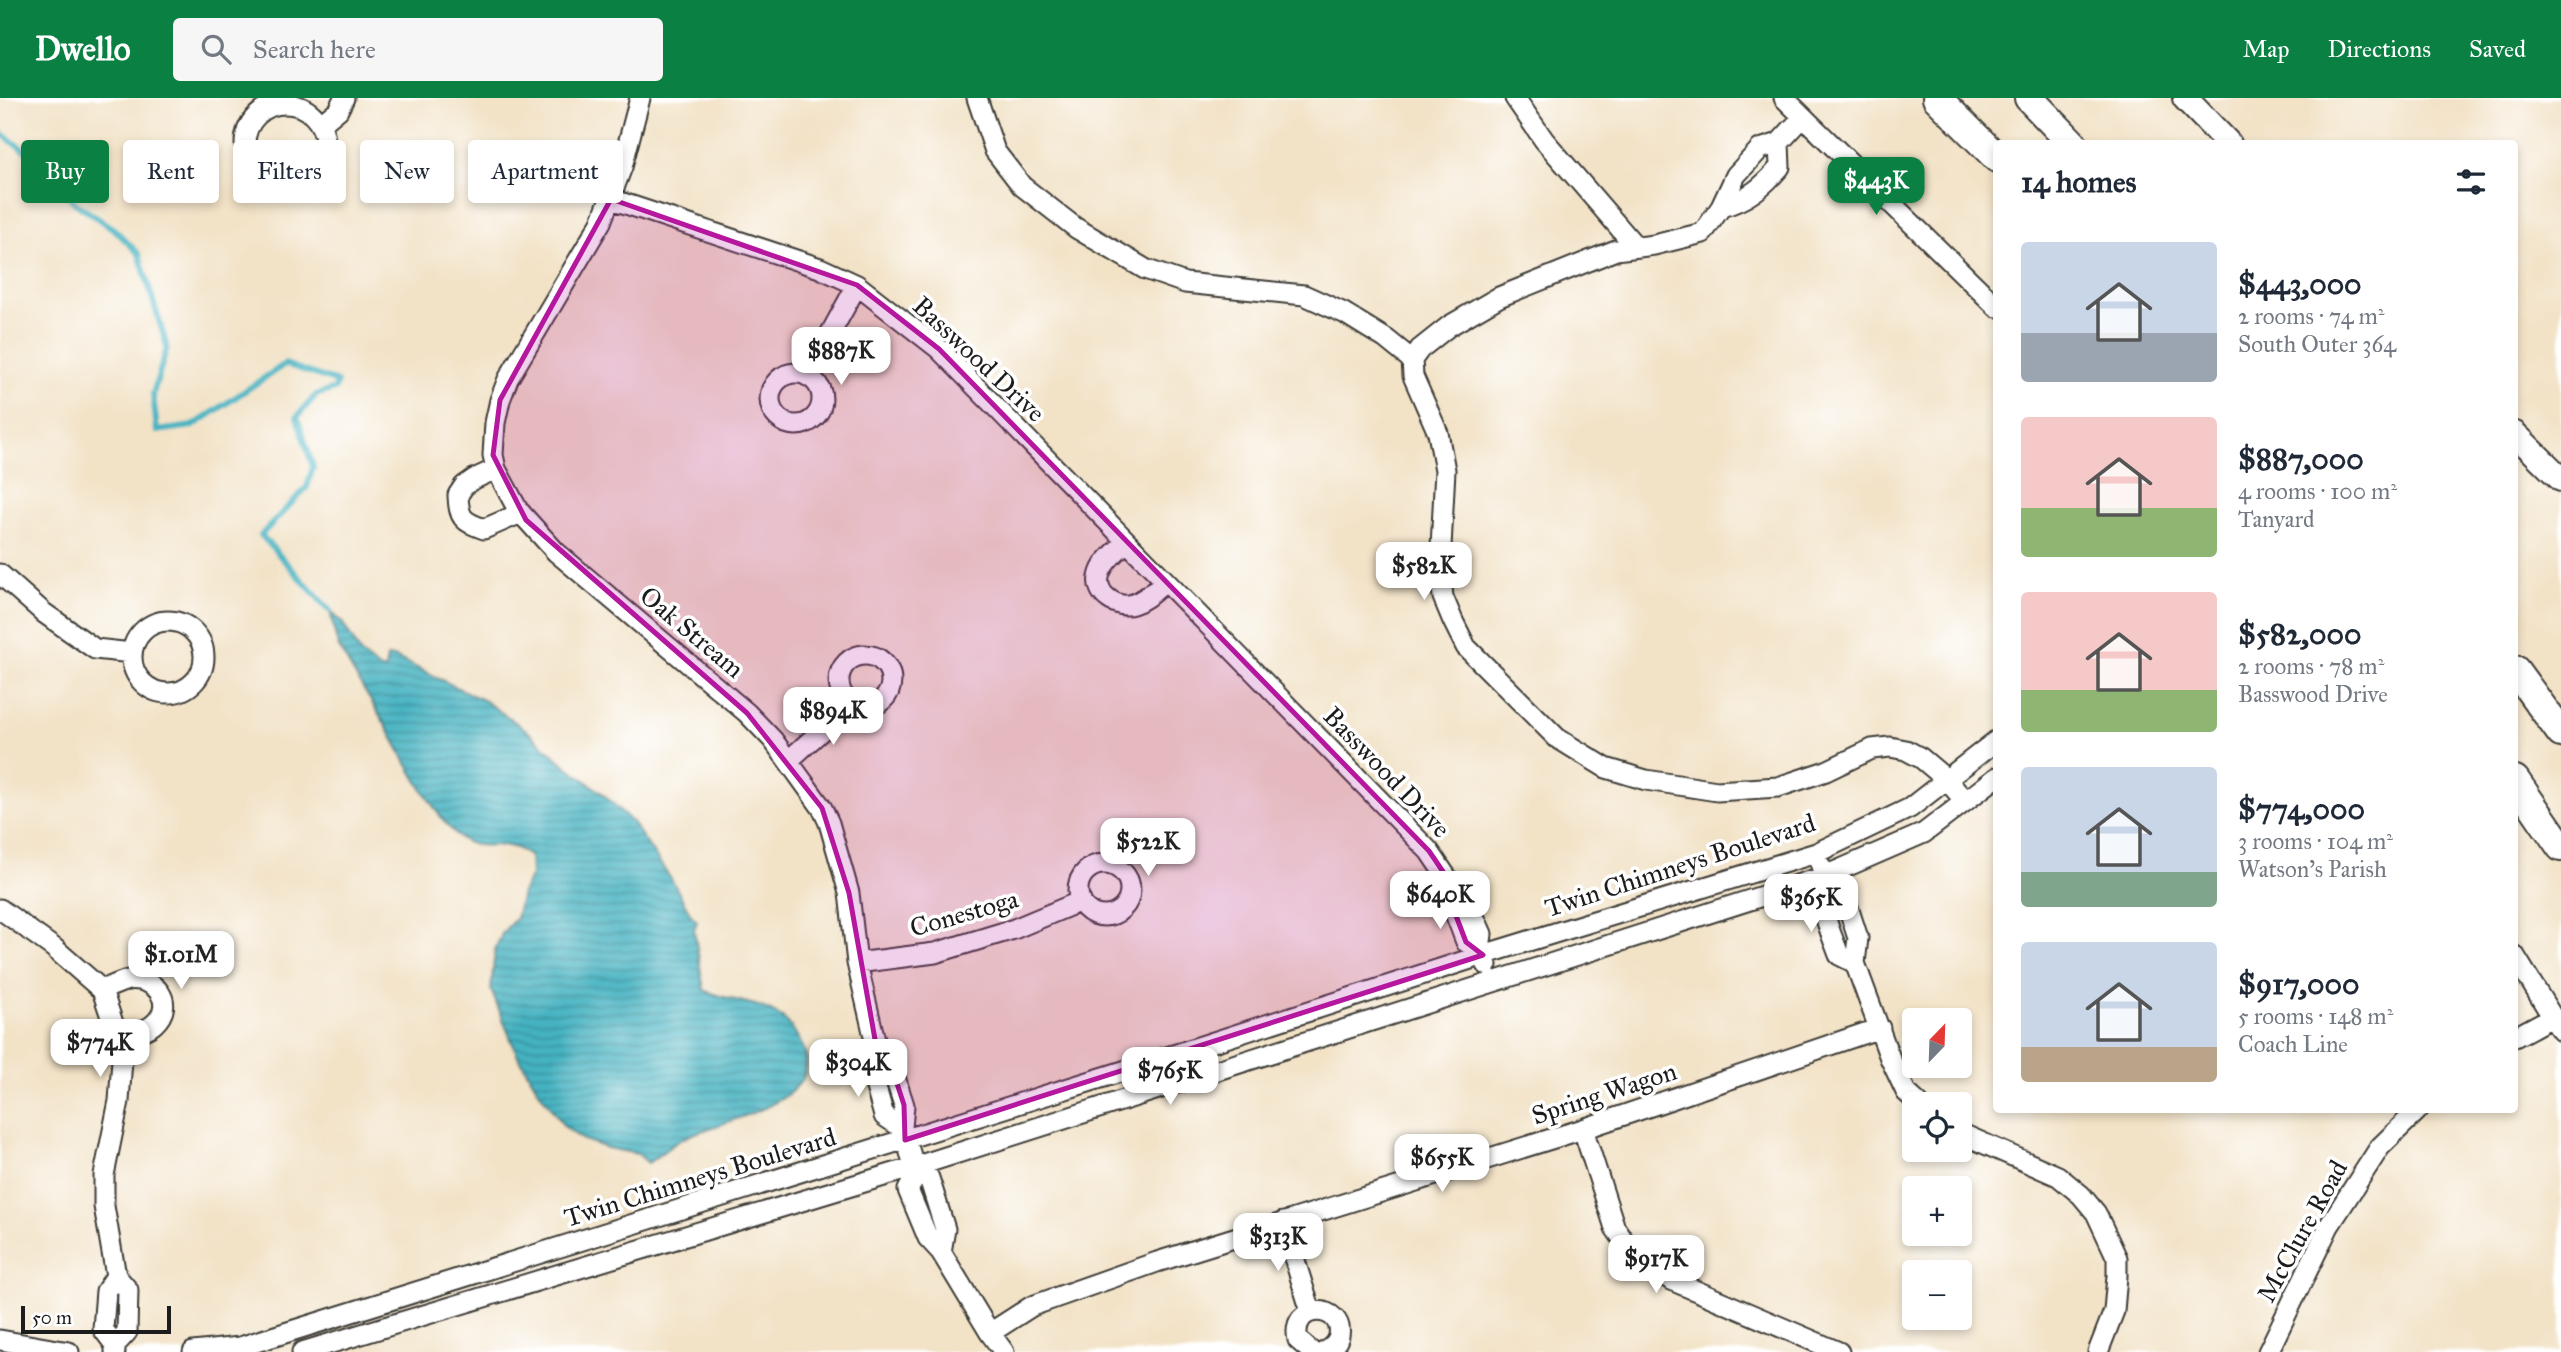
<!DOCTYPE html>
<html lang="en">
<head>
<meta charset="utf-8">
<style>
	body { margin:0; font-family:"IM FELL Great Primer",serif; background:#f6f6f7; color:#1f2937; height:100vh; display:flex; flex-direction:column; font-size:26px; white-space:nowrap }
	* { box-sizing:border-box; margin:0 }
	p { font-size:23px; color:#747a83 }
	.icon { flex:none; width:38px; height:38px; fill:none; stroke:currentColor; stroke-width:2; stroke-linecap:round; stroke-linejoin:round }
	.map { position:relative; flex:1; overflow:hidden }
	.side { position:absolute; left:1993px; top:42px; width:525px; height:973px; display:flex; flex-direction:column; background:#fff; border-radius:7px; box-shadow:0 4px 10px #0003 }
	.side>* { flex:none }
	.guide { position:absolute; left:21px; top:42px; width:665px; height:63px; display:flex; gap:14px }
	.needle { width:46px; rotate:23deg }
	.tools { position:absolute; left:1902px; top:910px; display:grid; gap:14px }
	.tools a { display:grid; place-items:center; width:70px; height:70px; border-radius:7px; background:#fff; box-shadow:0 4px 10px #0003; font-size:35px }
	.scale { position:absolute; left:21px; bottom:18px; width:150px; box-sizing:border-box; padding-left:7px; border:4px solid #1c1c1c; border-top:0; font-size:19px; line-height:24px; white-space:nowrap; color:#1c1c1c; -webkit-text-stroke:5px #fff; paint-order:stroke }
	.price { position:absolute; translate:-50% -60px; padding:0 16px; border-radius:14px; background:#fff; color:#222; font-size:23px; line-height:46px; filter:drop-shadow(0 2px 4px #0008) }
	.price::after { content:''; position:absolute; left:50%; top:42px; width:21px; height:16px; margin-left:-10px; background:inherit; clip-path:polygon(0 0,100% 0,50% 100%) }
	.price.active { background:#0b8043; color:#fff }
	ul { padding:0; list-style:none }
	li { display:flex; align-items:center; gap:21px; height:175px; padding:0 28px }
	li span { display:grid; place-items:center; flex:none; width:196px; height:140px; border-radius:7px; color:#555 }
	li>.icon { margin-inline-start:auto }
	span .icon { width:84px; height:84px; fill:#fffc; stroke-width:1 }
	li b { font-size:30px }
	h2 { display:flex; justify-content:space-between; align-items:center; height:84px; padding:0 28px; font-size:30px }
	.chip { padding:0 24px; border-radius:7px; background:#fff; box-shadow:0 4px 10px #0003; font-size:24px; line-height:63px }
	.chip.active { background:#0b8043; color:#fff }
	header { display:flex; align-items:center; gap:42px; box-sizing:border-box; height:98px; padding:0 35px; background:#0b8043; color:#fff }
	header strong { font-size:33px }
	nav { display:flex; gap:38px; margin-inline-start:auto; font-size:24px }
	.search { width:490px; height:63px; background:#f6f6f7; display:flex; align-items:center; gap:18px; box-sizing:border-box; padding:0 24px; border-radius:7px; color:#747a83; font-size:26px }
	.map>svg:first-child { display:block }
	.water { fill:url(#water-rules); stroke:#30676e; stroke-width:2 }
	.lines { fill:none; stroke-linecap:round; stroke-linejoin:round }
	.stream { stroke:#44b2c1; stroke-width:6 }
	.minor-casing { stroke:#3c3a36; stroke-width:23 }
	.major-casing { stroke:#3c3a36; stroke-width:28 }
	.highway-casing { stroke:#3c3a36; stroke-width:32 }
	.minor { stroke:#fff; stroke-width:19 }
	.major { stroke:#fff; stroke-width:24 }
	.highway { stroke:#fff; stroke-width:28 }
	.marked { fill:#b5179e; fill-opacity:0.2; stroke:#b5179e; stroke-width:5; stroke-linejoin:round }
	.labels { text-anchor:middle; stroke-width:7; stroke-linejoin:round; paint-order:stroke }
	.street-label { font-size:26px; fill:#1c1c1c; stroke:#fff }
</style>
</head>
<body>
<header>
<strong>Dwello</strong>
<div class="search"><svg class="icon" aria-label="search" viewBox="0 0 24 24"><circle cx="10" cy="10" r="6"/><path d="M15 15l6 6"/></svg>Search here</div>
<nav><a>Map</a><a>Directions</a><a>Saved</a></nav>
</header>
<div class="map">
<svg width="2561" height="1254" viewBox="0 0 2561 1254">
	<defs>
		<pattern id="water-rules" width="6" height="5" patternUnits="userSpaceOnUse" patternTransform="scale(1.75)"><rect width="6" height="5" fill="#44b2c1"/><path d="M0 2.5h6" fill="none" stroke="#38909c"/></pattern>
	</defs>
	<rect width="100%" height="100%" fill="#fff"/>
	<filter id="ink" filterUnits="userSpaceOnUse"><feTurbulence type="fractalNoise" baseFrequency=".0143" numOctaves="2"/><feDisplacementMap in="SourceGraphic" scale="14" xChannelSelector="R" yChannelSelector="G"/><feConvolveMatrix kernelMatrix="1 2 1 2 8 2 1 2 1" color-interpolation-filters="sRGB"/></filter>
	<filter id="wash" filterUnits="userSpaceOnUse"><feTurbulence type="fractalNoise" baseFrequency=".00686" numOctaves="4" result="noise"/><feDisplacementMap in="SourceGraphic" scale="28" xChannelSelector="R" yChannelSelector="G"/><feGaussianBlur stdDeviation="1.57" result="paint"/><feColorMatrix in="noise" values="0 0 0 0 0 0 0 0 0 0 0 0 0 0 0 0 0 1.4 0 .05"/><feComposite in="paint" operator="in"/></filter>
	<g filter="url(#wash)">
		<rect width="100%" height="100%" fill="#f2e2c6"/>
		<path class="water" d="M330,513L342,524L361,556L380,571H385L387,559H395L485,603L525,631L564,666L602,695L632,724L673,784L691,817L697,823L694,832L704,892C730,904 761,903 784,921C792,928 797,938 802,947C831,1003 722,1023 688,1038C674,1044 661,1056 648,1065L638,1056L607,1050L581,1041L564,1028L540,995L517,956L491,892L495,851L503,834L516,820L522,794L531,778L530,759C506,736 481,757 460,740C435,719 403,658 386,628C371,602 353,576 339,549C334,539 333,524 330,513Z"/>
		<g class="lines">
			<path class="stream" d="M0,35L39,62L75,105L115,132L139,156L167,249L153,296L157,333L193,328L285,266L337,284L335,291L316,297L297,319L313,369L307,389L261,437L330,513"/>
		</g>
	</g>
	<g filter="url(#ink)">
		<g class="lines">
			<g class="minor-casing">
				<path id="minor" d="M640,0L622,69L601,124L508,281L500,302L495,325L493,357L496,371L518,412L556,454L747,615L773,642L822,710L829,725L849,795L857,865L876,947L891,967L904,1007L902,1030L917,1076L908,1092L928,1140L941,1154L990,1235L1004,1254
					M977,0L995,53L1022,88L1076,130L1145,171L1185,185L1304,197L1344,215L1386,241L1412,262
					M1515,0L1544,42L1636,149
					M1784,0L1997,209
					M245 46a40 40 0 1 1 80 0a40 40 0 1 1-80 0Z
					M1803,19L1779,45L1760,51L1736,77L1721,109L1703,135L1654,147L1616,152L1499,199L1449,228L1420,251L1412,262L1413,278L1438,335L1445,372L1440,469L1443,499L1453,523L1466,549L1557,640L1606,670L1646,682L1717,693L1778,689L1826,673L1872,651L1890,649L1906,652L1921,660L1946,681L1965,703
					M320,27L338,12L344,0
					M611,101L820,170L857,187L939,251L1429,753L1450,784L1461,789L1482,836L1480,851L1487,867
					M1721,109C1747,102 1763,89 1780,69L1779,45
					M770 301a26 26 0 1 1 52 0a26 26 0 1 1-52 0Z
					M807,278L857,187
					M496,371L474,381L464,388L458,397C459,420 462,423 484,431L521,415
					M1126,444C1116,454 1102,464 1099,479C1095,497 1118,511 1133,506C1146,502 1155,492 1165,484
					M0,476L44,515L95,551L132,555
					M132 559a36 36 0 1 1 72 0a36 36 0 1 1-72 0Z
					M839 583a26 26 0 1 1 52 0a26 26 0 1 1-52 0Z
					M788,663L852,605
					M1078 792a26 26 0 1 1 52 0a26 26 0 1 1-52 0Z
					M1821,768L1828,786L1844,800L1847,806L1858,840L1855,865L1890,960L1906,994L1919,1006
					M1450,784V802L1466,844L1480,851
					M1828,786C1817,810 1831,834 1839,857L1855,865
					M0,811L54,850L102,892L118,940L122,962L119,1003L104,1077V1108L116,1178L128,1192L127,1234L115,1247
					M2515,858L2561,933
					M857,865L935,855L1014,831L1081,803
					M102,892C110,889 120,884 128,882C155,878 177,905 154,926C145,934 129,936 118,940
					M2515,939L2552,919
					M876,947L870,968L884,1018L902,1030
					M1583,1031L1615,1130L1631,1153L1645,1166L1671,1182L1839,1254
					M1960,1035L2058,1078L2081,1097L2096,1115L2117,1160V1178L2114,1213L2098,1254
					M917,1076L929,1080L945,1131L941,1154
					M1283,1124L1311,1214
					M990,1235L1032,1208L1157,1164L1583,1031L1880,930
					M0,1242L69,1254
					M115,1254V1247L103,1231L106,1193L116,1178
					M193,1254L240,1249L1133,970L1483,857L1816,755L1910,710L1997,642
					M302,1254L914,1069L1825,778L1924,735L1997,679
					M1312,1254L1298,1242C1289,1203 1345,1206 1339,1238C1337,1246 1331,1251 1324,1254
					M2268,1254L2329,1128L2380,1049L2418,1012"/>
			</g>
			<g class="major-casing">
				<path id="major" d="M2185,0L2229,46
					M2515,336L2561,381"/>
			</g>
			<g class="highway-casing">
				<path id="highway" d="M1937,0L1997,60
					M2029,0L2073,46
					M2515,572L2561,635
					M2515,682L2561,749"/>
			</g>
			<use href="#minor" class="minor"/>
			<use href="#major" class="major"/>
			<use href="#highway" class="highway"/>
		</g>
	</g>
	<path class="marked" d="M611,101L857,187L939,251L1429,753L1450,784V802L1466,844L1483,857L905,1042L904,1007L891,967L876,947L849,795L822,710L747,615L526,422L493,357L500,302Z"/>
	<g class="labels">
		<g class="street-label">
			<text transform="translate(979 261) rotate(43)" y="9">Basswood Drive</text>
			<text transform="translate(692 534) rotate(40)" y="9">Oak Stream</text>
			<text transform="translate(1387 674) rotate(46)" y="9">Basswood Drive</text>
			<text transform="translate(1680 767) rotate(-18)" y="9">Twin Chimneys Boulevard</text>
			<text transform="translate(964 815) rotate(-16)" y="9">Conestoga</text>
			<text transform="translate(1604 995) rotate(-18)" y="9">Spring Wagon</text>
			<text transform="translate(700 1079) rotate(-17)" y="9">Twin Chimneys Boulevard</text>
			<text transform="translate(2302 1133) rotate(-61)" y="9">McClure Road</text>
		</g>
	</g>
</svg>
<div class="tools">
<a><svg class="needle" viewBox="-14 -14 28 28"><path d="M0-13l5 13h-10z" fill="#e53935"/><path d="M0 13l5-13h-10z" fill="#747a83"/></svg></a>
<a><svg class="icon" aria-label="locate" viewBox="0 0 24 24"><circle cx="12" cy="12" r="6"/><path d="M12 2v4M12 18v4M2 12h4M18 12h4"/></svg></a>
<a>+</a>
<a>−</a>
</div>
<div class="scale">50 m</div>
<b class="price active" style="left:1876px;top:119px">$443K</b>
<b class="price" style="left:841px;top:289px">$887K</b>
<b class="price" style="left:1424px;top:504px">$582K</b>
<b class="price" style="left:833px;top:649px">$894K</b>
<b class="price" style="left:1148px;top:780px">$522K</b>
<b class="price" style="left:1440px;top:833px">$640K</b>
<b class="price" style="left:1811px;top:836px">$365K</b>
<b class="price" style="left:181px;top:893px">$1.01M</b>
<b class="price" style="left:100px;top:981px">$774K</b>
<b class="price" style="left:858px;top:1001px">$304K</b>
<b class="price" style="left:1170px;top:1009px">$765K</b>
<b class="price" style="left:1442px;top:1096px">$655K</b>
<b class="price" style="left:1278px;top:1175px">$313K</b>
<b class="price" style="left:1656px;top:1197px">$917K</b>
<div class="guide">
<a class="chip active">Buy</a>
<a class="chip">Rent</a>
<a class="chip">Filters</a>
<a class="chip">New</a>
<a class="chip">Apartment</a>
</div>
<section class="side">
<h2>14 homes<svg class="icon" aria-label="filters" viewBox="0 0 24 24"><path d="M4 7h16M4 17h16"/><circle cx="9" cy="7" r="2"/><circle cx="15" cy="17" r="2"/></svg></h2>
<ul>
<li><span style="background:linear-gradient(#c9d6e8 65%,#9aa5b1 0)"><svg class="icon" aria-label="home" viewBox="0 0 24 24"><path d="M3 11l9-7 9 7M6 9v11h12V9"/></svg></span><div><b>$443,000</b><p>2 rooms · 74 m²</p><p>South Outer 364</p></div></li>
<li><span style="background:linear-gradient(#f6c9c9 65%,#8fb573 0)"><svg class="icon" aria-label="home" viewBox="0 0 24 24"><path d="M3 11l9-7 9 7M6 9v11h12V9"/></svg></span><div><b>$887,000</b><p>4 rooms · 100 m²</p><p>Tanyard</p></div></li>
<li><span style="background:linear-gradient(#f6c9c9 70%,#8fb573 0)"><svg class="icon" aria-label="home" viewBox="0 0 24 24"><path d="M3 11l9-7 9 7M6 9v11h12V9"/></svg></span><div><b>$582,000</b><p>2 rooms · 78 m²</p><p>Basswood Drive</p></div></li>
<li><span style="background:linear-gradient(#c9d6e8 75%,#7fa58c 0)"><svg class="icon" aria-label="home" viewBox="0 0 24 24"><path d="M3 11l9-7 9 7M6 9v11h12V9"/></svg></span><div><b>$774,000</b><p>3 rooms · 104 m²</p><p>Watson's Parish</p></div></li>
<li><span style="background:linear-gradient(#c9d6e8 75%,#b9a48a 0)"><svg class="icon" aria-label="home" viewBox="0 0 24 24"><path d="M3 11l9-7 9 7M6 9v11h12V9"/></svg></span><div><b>$917,000</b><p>5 rooms · 148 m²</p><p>Coach Line</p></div></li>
</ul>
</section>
</div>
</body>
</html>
